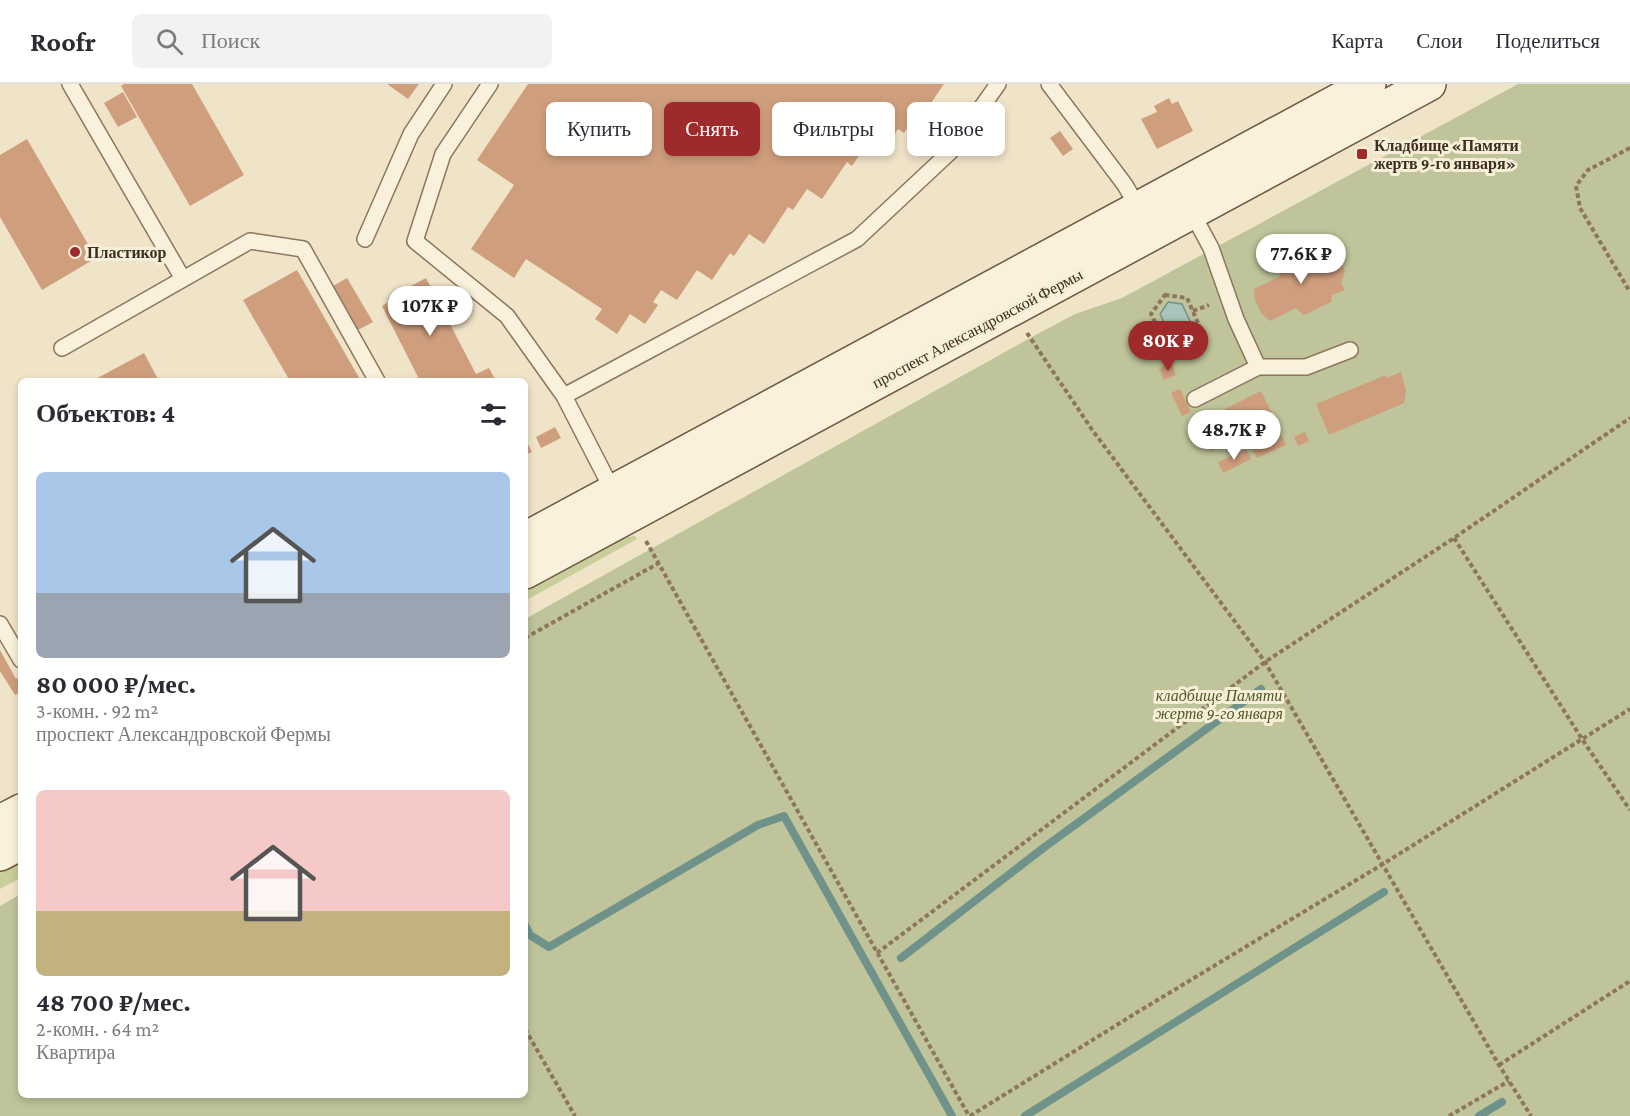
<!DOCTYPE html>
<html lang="ru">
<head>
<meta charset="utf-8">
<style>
	body { margin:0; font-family:"Crimson Pro",serif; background:#f2f2f3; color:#2b2b33; height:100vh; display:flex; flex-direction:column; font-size:22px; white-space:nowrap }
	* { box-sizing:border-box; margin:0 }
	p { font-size:20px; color:#7c7c81 }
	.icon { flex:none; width:33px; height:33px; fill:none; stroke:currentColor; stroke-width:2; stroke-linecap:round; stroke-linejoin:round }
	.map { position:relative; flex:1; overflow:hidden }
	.details { position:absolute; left:18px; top:294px; width:510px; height:720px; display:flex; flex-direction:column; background:#fff; border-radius:9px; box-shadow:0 3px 9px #0003 }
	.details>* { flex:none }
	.banner { position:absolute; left:546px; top:18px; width:570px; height:54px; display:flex; gap:12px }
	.price { position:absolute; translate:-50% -51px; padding:0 14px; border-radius:21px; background:#fff; color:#222; font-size:20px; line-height:39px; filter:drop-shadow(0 2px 3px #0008) }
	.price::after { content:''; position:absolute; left:50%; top:36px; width:18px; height:14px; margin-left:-9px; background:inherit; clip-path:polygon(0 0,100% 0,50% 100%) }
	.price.on { background:#9e2a2b; color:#fff }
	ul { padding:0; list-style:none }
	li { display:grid; align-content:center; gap:12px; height:318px; padding:0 18px }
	li span { display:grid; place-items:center; height:186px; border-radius:9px; color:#555 }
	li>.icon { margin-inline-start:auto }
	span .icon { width:108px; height:108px; fill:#fffc; stroke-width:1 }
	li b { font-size:26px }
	h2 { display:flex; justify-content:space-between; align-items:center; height:72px; padding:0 18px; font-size:26px }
	.tag { padding:0 21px; border-radius:9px; background:#fff; box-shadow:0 3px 9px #0003; font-size:21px; line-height:54px }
	.tag.on { background:#9e2a2b; color:#fff }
	header { display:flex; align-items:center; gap:36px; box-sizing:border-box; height:84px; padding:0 30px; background:#fff; border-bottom:2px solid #e1e1e2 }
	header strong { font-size:28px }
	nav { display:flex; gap:33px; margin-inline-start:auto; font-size:21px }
	.search { width:420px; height:54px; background:#f2f2f3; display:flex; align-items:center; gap:15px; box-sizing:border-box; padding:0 21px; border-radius:9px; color:#7c7c81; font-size:22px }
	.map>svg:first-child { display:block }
	.green { fill:#c9cf9b }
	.cemetery { fill:#bfc49a }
	.water { fill:#a9c4bc; stroke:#6f938a; stroke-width:1.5 }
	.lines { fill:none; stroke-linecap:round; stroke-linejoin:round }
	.stream { stroke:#6f938a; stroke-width:8 }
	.building { fill:#cf9f7d }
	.service-casing { stroke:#8d765c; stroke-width:18 }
	.secondary-casing { stroke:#6f573f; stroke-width:36 }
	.path { stroke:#8d765c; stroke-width:4; stroke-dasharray:4.5 3; stroke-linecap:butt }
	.service { stroke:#faf1dc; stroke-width:15 }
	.secondary { stroke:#faf1dc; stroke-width:33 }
	.poi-dot { fill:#9e2a2b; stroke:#f7eed8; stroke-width:2 }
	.labels { text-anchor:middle; stroke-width:6; stroke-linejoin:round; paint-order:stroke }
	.poi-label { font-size:16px; font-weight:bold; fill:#3d2e20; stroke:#f7eed8; text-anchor:start }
	.street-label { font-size:16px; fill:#3d2e20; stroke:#f7eed8 }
	.park-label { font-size:16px; font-style:italic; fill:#4d5a26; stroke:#f7eed8 }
</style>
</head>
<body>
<header>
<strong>Roofr</strong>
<div class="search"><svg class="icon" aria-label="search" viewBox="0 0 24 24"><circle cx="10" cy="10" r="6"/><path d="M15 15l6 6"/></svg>Поиск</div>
<nav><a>Карта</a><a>Слои</a><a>Поделиться</a></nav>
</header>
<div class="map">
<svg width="1630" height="1032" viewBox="0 0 1630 1032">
	<rect width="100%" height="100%" fill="#f0e4c8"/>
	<path class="green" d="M635,452L637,455L525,517V506L622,454Z
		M21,778V794L0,805V789Z"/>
	<path class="cemetery" d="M1518,0H1630V1032H0V822L21,810V1011H525V535L1030,254L1075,230L1122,214Z"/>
	<path class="water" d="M1168,218L1182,220L1190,237L1182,249L1168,247L1160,230Z"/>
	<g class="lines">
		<path class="stream" d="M525,841L530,851L549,863L758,741L784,732L952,1032
			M901,874L1042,765L1261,605
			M1025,1032L1384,808
			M1479,1032L1502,1018"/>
	</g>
	<path class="building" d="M124,0H192L244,91L190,122L121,2Z
		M387,0H419L408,15Z
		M528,0H944L929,22L924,18L904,49L898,45L882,70L867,60L852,82L847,78L822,115L807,105L793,126L788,123L764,160L749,150L734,172L730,169L712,196L697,186L677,216L661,206L653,218L658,221L645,240L630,230L617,250L595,235L602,225L526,175L514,194L471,165L514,101L477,76Z
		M123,8L137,33L118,43L104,19Z
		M1169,14L1172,20L1178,17L1193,47L1157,65L1141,35L1157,28L1154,22Z
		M1060,47L1073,65L1063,72L1050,54Z
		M27,55L96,174L42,206L0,133V71Z
		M1321,162L1326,169L1339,175L1345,187L1341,199L1345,206L1332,211L1331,218L1304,231L1296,224L1270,237L1262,230L1255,216L1254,205L1280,192V179L1305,166L1310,168Z
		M297,186L361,297H290L243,216Z
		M347,194L373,238L358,246L333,202Z
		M426,194L476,290L489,284L496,297H420L382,222L390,217L388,214Z
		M144,269L159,297H92Z
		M1171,279L1176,291L1164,296L1159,285Z
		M1401,288L1406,306L1404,319L1329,351L1316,320L1386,291L1387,294Z
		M1180,305L1191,328L1182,332L1171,309Z
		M1261,307L1275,336L1211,367L1199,342L1227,329L1225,325Z
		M555,343L561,354L541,364L536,353Z
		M1305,348L1309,357L1298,362L1294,353Z
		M1282,352L1286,361L1257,374L1252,365Z
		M525,354L532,368L525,371Z
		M1246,365L1251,375L1223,389L1218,378Z
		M0,566L16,595L19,593L21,596V608L15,611L0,587Z"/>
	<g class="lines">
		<g class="service-casing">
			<path id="service" d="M70,0L183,195
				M490,0L443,70L415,157L507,232L564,312L615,411
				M1049,0L1125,101L1140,127
				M1190,125L1211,164L1236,235L1258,283H1306L1350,266
				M365,155L411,50L444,0
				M62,264L250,157L303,165L377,297
				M564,312L857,155L950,68L998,0
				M1195,315L1258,283
				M0,540L21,576"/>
		</g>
		<g class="secondary-casing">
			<path id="secondary" d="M525,455L1369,0
				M525,488L1429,0
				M0,738L21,727
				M0,770L21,759"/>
		</g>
		<path class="path" d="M1630,64L1588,86L1576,102L1580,124L1630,208
			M1165,211L1187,214L1198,239L1186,258L1163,254L1151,230Z
			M1193,227L1209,221
			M1027,249L1093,347L1265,578L1499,981L1531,1032
			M1454,454L1582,655L1630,726
			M646,457L969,1032
			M525,554L659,479
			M877,869L1265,578L1454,454L1630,334
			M525,945L575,1032
			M1499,981L1630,897
			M970,1032L1136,929L1383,780L1630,625
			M1449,1032L1509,997"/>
		<use href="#service" class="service"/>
		<use href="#secondary" class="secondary"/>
	</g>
	<g class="poi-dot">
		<rect x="1356" y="64" width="12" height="12" rx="3"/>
		<circle cx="75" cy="168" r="6"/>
	</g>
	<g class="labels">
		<g class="poi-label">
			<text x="1374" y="67">Кладбище «Памяти<tspan x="1374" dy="18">жертв 9-го января»</tspan></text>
			<text x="87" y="174">Пластикор</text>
		</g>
		<g class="street-label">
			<text transform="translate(977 244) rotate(-28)" y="6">проспект Александровской Фермы</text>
		</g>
		<g class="park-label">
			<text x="1219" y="617">кладбище Памяти<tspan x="1219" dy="18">жертв 9-го января</tspan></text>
		</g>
	</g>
</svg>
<b class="price" style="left:1301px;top:201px">77.6K ₽</b>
<b class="price" style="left:430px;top:253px">107K ₽</b>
<b class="price on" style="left:1168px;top:288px">80K ₽</b>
<b class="price" style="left:1234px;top:377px">48.7K ₽</b>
<div class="banner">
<a class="tag">Купить</a>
<a class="tag on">Снять</a>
<a class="tag">Фильтры</a>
<a class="tag">Новое</a>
</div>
<section class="details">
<h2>Объектов: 4<svg class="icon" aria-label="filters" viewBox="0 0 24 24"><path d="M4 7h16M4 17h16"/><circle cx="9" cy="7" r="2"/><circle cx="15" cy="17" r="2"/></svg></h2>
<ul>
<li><span style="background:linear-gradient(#a9c7e8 65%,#9aa5b1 0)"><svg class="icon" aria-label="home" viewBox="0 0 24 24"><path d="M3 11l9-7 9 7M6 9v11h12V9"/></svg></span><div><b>80 000 ₽/мес.</b><p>3-комн. · 92 m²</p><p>проспект Александровской Фермы</p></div></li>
<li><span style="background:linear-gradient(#f6c9c9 65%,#c2b280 0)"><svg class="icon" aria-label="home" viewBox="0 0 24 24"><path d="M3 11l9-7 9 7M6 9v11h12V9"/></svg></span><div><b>48 700 ₽/мес.</b><p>2-комн. · 64 m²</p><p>Квартира</p></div></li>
</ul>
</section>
</div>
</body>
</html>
